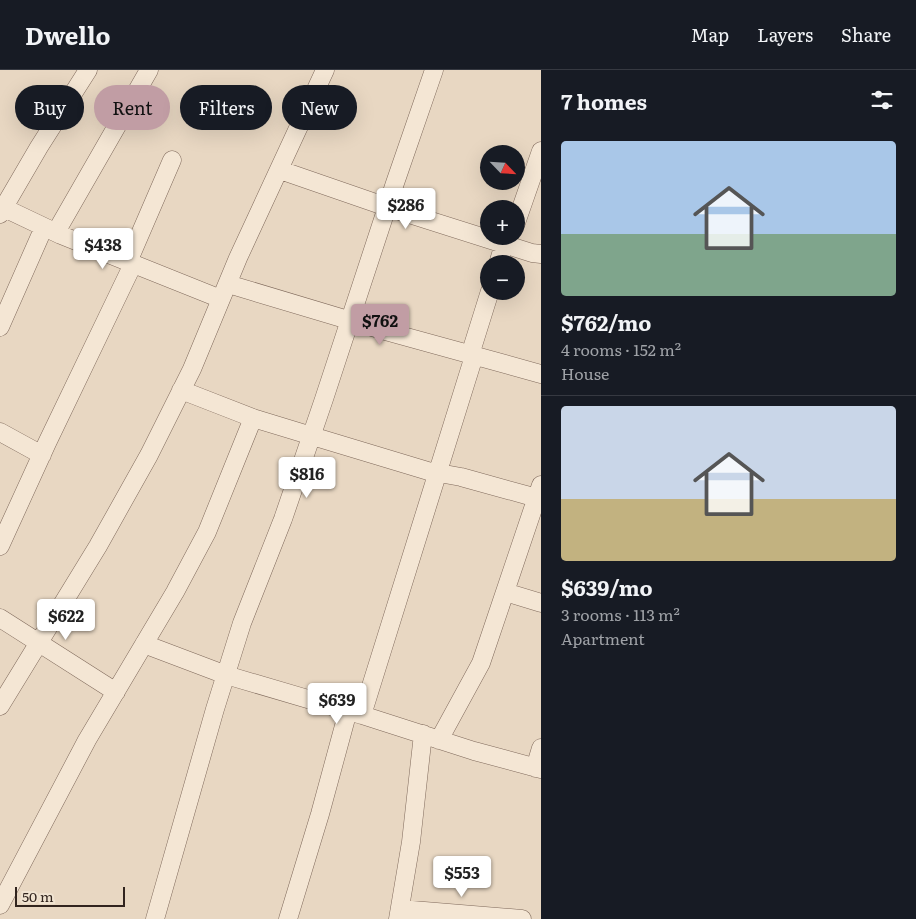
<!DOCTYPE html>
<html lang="en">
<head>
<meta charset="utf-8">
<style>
	body { margin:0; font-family:Literata,serif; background:#242831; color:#f1f3f6; height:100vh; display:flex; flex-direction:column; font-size:19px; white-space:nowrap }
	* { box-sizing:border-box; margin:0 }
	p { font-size:16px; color:#9ea1a6 }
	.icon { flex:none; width:28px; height:28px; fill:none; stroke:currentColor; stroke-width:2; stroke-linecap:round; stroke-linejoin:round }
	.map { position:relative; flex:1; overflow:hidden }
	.panel { display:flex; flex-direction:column; background:#171b24; width:375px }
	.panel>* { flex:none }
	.guide { position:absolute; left:15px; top:15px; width:450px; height:45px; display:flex; gap:10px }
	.needle { width:32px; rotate:115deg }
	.fabs { position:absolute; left:480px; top:75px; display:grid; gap:10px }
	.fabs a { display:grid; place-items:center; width:45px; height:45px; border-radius:50%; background:#171b24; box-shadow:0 5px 20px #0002; font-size:25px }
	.scale { position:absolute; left:15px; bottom:12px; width:110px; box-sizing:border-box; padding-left:5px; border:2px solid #31241e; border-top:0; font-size:14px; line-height:18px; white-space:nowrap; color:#31241e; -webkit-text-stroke:4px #f0e3d1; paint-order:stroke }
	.price { position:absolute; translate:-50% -42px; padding:0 11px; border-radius:5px; background:#fff; color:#222; font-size:16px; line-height:32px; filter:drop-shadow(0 1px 2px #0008) }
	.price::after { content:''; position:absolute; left:50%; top:30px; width:15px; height:11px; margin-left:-8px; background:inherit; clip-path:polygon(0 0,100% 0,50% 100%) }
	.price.active { background:#c19da4; color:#111 }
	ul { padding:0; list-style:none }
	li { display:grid; align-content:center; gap:10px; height:265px; padding:0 20px }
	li+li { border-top:1px solid #363941 }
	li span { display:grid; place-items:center; height:155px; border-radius:5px; color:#555 }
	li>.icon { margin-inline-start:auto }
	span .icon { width:90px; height:90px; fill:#fffc; stroke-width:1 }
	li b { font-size:21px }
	h2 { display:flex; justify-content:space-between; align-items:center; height:60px; padding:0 20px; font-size:21px }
	.chip { padding:0 18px; border-radius:22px; background:#171b24; box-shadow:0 5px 20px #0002; font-size:18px; line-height:45px }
	.chip.active { background:#c19da4; color:#111 }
	header { display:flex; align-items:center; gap:30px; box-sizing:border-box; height:70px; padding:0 25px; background:#171b24; border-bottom:1px solid #363941 }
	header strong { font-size:24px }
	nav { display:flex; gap:28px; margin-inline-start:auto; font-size:18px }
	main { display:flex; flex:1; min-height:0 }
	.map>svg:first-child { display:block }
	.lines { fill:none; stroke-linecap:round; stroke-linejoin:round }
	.minor-casing { stroke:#7f695b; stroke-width:19 }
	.minor { stroke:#f4e6d4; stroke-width:18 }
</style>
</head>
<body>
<header>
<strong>Dwello</strong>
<nav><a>Map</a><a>Layers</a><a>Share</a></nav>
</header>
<main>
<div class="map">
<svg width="541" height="849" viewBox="0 0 541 849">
	<rect width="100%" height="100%" fill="#e8d7c2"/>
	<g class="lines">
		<g class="minor-casing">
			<path id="minor" d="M280,100L387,137L532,183L541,184
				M0,136L61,165L221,229
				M0,144L39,77L88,0
				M516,153L541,81
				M56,162L149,0
				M128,192L172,90
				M498,194L504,174
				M228,214L385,261L541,304
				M0,257L44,157
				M470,285L490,221
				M181,320L253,348L312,366L428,401L461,407L537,428
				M0,362L42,385
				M0,476L47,373L133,194
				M505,522L541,533
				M0,548L116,622
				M144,574L226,605L362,645L474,681L541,699
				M0,636L98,476L149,385L192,299L238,188L325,0
				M362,645L474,286
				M439,670L481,593L541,415
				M535,698L541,678
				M0,835L87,670L175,522L207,462L253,348
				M400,839L522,849
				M155,849L215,639L242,553L283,449L324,329L395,113L434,0
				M288,849L320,744L348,641
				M398,849L411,772L423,664"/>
		</g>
		<use href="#minor" class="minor"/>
	</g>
</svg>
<div class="fabs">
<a><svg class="needle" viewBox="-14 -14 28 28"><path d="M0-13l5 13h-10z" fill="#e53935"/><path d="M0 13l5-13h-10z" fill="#9ea1a6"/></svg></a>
<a>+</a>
<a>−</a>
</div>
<div class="scale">50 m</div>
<b class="price" style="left:406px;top:160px">$286</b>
<b class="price" style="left:103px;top:200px">$438</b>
<b class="price active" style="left:380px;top:276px">$762</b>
<b class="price" style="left:307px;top:429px">$816</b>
<b class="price" style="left:66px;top:571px">$622</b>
<b class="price" style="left:337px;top:655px">$639</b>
<b class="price" style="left:462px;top:828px">$553</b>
<div class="guide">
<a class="chip">Buy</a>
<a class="chip active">Rent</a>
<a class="chip">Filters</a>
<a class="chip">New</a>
</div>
</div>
<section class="panel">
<h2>7 homes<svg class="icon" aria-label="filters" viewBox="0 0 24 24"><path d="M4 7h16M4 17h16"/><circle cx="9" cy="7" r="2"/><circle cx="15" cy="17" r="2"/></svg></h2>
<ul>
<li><span style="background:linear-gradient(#a9c7e8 60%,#7fa58c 0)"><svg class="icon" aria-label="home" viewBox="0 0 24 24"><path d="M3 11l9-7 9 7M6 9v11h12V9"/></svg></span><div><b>$762/mo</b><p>4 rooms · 152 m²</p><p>House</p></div></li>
<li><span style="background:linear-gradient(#c9d6e8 60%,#c2b280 0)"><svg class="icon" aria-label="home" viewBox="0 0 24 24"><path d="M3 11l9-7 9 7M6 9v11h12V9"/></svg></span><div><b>$639/mo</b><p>3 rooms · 113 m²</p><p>Apartment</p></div></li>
</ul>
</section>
</main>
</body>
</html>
